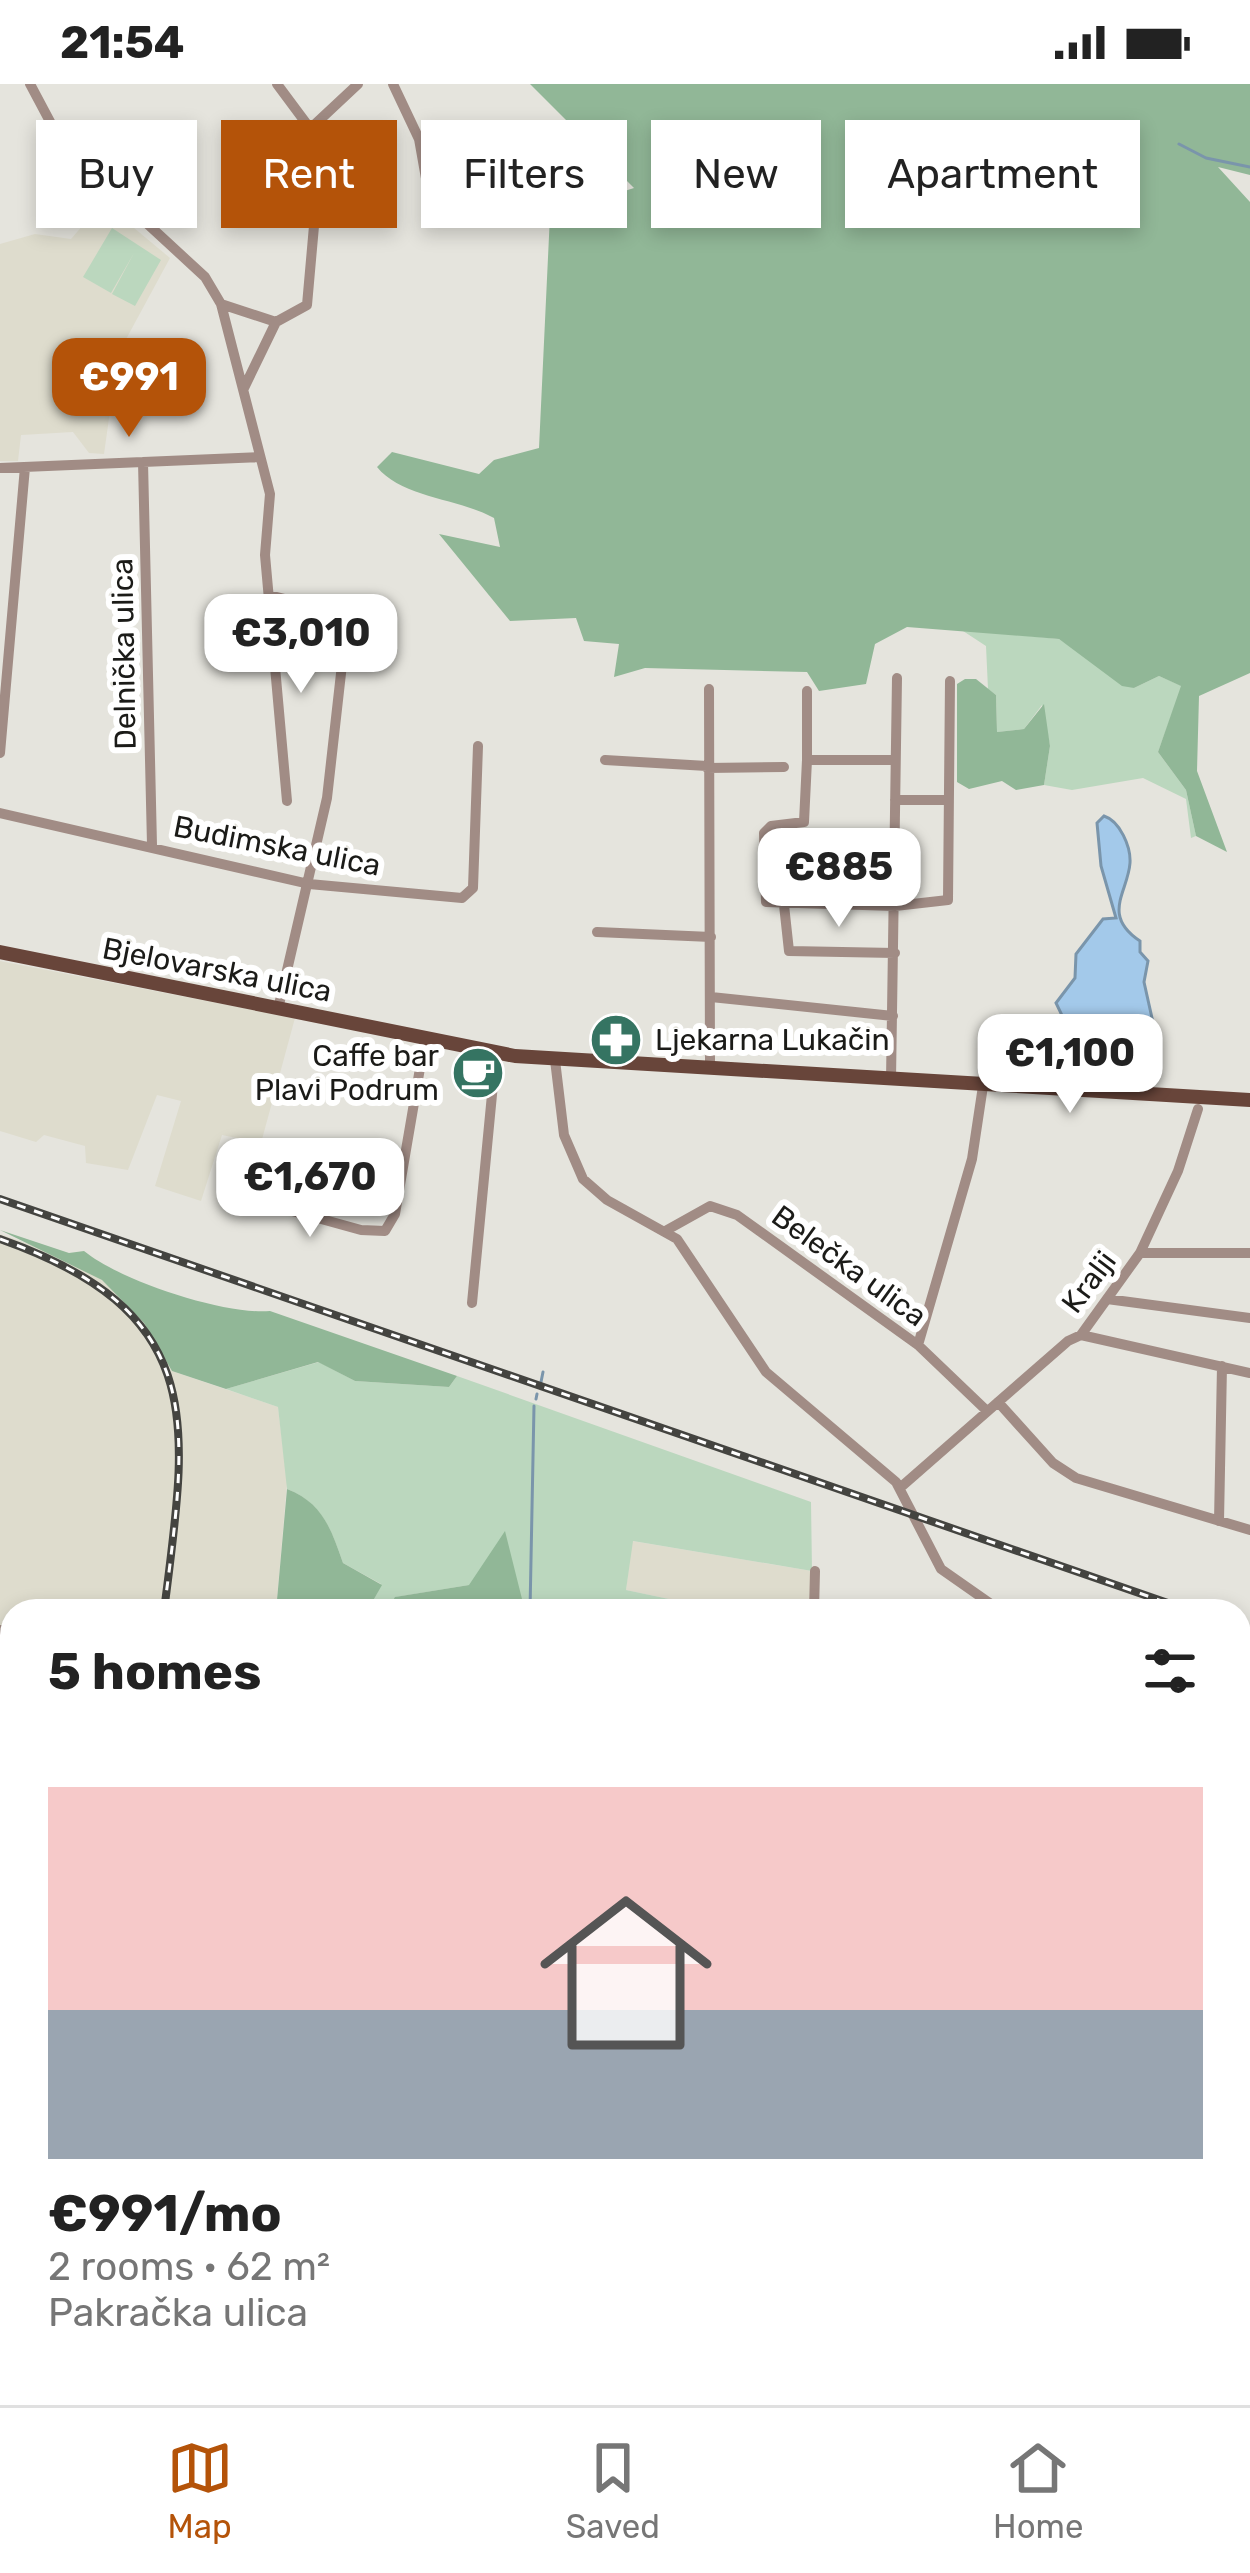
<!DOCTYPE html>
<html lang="en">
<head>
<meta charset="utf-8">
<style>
	body { margin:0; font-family:Rubik,sans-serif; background:#f6f6f6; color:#222; height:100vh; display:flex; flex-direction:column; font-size:45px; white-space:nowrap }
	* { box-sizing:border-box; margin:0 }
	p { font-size:39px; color:#767676 }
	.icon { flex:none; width:66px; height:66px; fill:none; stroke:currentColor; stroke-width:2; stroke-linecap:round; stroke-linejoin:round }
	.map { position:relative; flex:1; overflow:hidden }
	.side { position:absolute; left:0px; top:1515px; width:1251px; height:807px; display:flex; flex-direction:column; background:#fff; border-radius:36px 36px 0 0; box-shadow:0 6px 18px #0003 }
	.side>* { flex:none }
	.hud { position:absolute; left:36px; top:36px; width:1179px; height:108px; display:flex; gap:24px }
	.price { position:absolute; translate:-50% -102px; padding:0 27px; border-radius:24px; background:#fff; color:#222; font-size:39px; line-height:78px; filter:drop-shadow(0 3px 6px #0008) }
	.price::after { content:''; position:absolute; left:50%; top:72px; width:36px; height:27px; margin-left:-18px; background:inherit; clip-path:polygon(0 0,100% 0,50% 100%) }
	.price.active { background:#b45309; color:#fff }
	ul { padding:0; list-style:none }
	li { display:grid; align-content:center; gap:24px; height:636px; padding:0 48px }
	li span { display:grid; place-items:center; height:372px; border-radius:0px; color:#555 }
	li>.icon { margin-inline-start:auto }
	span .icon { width:216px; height:216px; fill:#fffc; stroke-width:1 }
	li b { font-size:51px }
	h2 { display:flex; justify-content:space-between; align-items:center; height:144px; padding:0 48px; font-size:51px }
	.tag { padding:0 42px; border-radius:0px; background:#fff; box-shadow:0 6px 18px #0003; font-size:42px; line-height:108px }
	.tag.active { background:#b45309; color:#fff }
	.status { display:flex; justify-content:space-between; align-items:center; height:84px; padding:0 60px; background:#fff; direction:ltr }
	.status svg { height:33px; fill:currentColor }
	.menu { display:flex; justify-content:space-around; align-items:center; height:168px; border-top:3px solid #e0e0e0; background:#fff; font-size:33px; color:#767676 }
	.menu a { display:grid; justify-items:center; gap:6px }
	.menu .active { color:#b45309 }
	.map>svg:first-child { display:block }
	.built { fill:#dedccd }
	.green { fill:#bbd7be }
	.forest { fill:#91b797 }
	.water { fill:#a3c9ea; stroke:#7a95ab; stroke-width:3 }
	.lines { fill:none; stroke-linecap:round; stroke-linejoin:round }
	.stream { stroke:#7a95ab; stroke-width:3 }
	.minor { stroke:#a18c85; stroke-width:10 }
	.major { stroke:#68453a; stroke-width:14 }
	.rail-casing { stroke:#444440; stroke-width:8 }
	.rail { stroke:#fff; stroke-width:3; stroke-dasharray:9; stroke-linecap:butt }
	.labels { text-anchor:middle; stroke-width:12; stroke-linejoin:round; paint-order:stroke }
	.street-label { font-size:30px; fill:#1b1b18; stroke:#fff }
	.poi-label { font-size:30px; fill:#1b1b18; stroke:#fff; text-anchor:start }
</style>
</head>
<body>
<div class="status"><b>21:54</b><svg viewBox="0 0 49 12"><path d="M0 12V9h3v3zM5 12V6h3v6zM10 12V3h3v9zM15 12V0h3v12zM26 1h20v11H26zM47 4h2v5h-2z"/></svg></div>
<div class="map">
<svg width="1250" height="2321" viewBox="0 0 1250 2321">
	<rect width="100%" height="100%" fill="#e5e4dd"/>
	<path class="built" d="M103,118L170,174L118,270L104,370L89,369L73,348L21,351L18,377H0V160L35,150L71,155Z
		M0,877L295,934L261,1059L222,1051L201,1117L155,1102L181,1017L157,1011L128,1086L86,1079L85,1062L44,1051L36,1058L0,1047Z
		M0,1150L60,1171L102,1196L144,1239L172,1287L278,1323L287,1399L276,1527H12V1659H0Z
		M632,1457L812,1487L811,1527H726L626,1506Z
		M0,1687L12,1688V1864L0,1859V1777L8,1753L0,1749Z"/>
	<path class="green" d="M112,144L161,176L135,222L112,210L134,169L111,209L83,193Z
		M960,545L1059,555L1134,604L1159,592L1182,602L1158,668L1186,706L1196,752L1191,754L1186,715L1143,694L1072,706L1044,701L1050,662L1042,621L1024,645L997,648L996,611L988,605L986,562Z
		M319,1278L355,1297L449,1303L457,1292L811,1418L812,1487L633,1457L626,1506L726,1527H525V1519L469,1501L396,1513L387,1527H367L381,1500L343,1479C331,1445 322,1419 287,1405L278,1323L226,1305Z
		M0,1859L12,1864V2103L0,2097Z
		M0,2167L12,2174L9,2321H0Z
		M575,2310H743L742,2321H578Z
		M807,2310H1086L1080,2321H807Z"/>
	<path class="forest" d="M530,0H1250V91L1218,83L1250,118V589L1199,612L1197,687L1227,768L1196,752L1186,706L1158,668L1181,602L1159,592L1134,604L1122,602L1059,555L907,543L875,560L866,600L819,607L807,588L645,584L614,593L619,560L584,557L576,534L510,537L439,450L500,463L494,434C458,414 402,414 377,383L392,368L479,390L494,376L539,364L550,131L634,104Z
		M965,595H976L996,611L997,648L1024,645L1044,620L1050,662L1044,701L1016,706L1002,697L969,705L957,698V600Z
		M0,1146L69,1169L84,1167C121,1197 224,1231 270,1227L457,1292L449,1303L355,1297L318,1278L226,1305L172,1287L144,1239L102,1196Z
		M287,1405C323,1419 331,1445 343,1479L382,1501L367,1527H276Z
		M505,1447L525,1527H387L395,1513L469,1501Z"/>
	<path class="water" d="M1104,732C1120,737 1131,763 1130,779C1128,808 1101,831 1140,857V868L1148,877L1144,898L1158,961L1152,967L1100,963L1092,953L1070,948L1056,919L1075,894L1076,870L1103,835L1116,834L1101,782L1097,739Z"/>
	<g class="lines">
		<path class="stream" d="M1179,60L1206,74L1250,83
			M541,1298L543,1288
			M536,1315L537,1310
			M530,1527L534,1322
			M579,2310L583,2321"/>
		<path class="minor" d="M30,0L63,62L205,193L221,220L270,410L265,471L287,717
			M393,0L419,55L433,134
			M311,44L358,0
			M221,220L276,238L307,221L314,142L335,78L277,0
			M244,304L276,238
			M143,378L152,761
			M0,384L260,373
			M269,511L336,528L346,545L327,714L278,925
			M709,605L710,985
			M0,669L25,383
			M605,676L707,682
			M807,676V607
			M895,676H807L804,738L771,742L764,749L766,818L895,822L948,816L950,597
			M707,684L784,683
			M895,716H948
			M0,729L309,800L462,814L473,804L478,662
			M784,821L789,867L895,869
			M597,848L711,853
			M711,913L893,932
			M555,976L564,1051L583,1095L607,1116L677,1155L766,1288L896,1398L941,1485L1001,1527
			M891,996L897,594
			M238,1112L361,1146L385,1147L395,1130L425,955
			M667,1146L710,1122L737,1131L918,1261L987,1327
			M1140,1169H1250
			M1107,1215L1250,1234
			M472,1219L496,969
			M1081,1251L1250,1289
			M918,1261L972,1075L983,1002
			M998,1318L1053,1379L1076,1394L1250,1446
			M901,1403L1068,1257L1081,1251L1140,1169L1178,1087L1198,1025
			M1219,1437L1222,1282
			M814,1527L815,1487
			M0,1546L12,1565
			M0,1673H12
			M1239,1782L1250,1793
			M1239,1811L1250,1813
			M1239,1913L1250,1915
			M1239,2014L1250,2018
			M1239,2151L1250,2153
			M161,2310L163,2321
			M57,2321V2310
			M802,2321V2310
			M1162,2321L1164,2310"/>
		<path class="major" d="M0,868L515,972L1250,1016"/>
		<g class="rail-casing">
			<path id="rail" d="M0,1115L1191,1527
				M0,1155C210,1229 188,1338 164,1527
				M1239,1543L1250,1547"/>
		</g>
		<use href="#rail" class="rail"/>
	</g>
	<defs>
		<g id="pharmacy-disc" transform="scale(2.7)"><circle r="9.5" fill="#357462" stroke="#fff"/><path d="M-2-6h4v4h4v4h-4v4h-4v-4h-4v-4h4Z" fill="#fff"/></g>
		<g id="cafe-disc" transform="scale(2.7)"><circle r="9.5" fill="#357462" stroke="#fff"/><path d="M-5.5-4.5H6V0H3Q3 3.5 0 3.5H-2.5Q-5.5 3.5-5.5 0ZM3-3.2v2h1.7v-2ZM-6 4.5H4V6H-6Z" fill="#fff"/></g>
	</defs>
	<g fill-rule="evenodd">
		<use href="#pharmacy-disc" x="616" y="956"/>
		<use href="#cafe-disc" x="478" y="989"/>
	</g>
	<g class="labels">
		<g class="street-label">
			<text transform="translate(124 570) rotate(-91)" y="10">Delnička ulica</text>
			<text transform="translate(277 762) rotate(11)" y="10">Budimska ulica</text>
			<text transform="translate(217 886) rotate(11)" y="10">Bjelovarska ulica</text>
			<text transform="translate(849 1182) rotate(36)" y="10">Belečka ulica</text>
			<text transform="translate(1089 1198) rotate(-53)" y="10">Kralji</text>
		</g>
		<g class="poi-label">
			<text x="655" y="966">Ljekarna Lukačin</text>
			<text x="439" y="982" text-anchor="end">Caffe bar<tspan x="439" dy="34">Plavi Podrum</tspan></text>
		</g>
	</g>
</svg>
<b class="price active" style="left:129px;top:356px">€991</b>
<b class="price" style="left:301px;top:612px">€3,010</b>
<b class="price" style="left:839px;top:846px">€885</b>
<b class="price" style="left:1070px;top:1032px">€1,100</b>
<b class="price" style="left:310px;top:1156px">€1,670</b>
<div class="hud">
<a class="tag">Buy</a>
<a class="tag active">Rent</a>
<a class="tag">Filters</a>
<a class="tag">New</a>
<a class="tag">Apartment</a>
</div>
<section class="side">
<h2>5 homes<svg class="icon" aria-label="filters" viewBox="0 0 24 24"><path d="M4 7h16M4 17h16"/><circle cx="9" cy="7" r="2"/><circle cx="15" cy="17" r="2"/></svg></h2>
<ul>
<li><span style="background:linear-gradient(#f6c9c9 60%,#9aa5b1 0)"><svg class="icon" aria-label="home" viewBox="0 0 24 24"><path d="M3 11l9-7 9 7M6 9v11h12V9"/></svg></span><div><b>€991/mo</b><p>2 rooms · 62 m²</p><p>Pakračka ulica</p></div></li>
</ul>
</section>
</div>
<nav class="menu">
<a class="active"><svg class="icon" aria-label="map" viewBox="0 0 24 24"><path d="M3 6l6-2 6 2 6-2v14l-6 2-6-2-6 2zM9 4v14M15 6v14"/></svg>Map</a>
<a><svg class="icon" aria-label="saved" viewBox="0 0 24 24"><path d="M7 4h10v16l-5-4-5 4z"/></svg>Saved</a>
<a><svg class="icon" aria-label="home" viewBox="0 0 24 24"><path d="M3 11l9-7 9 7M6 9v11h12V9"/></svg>Home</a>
</nav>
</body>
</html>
